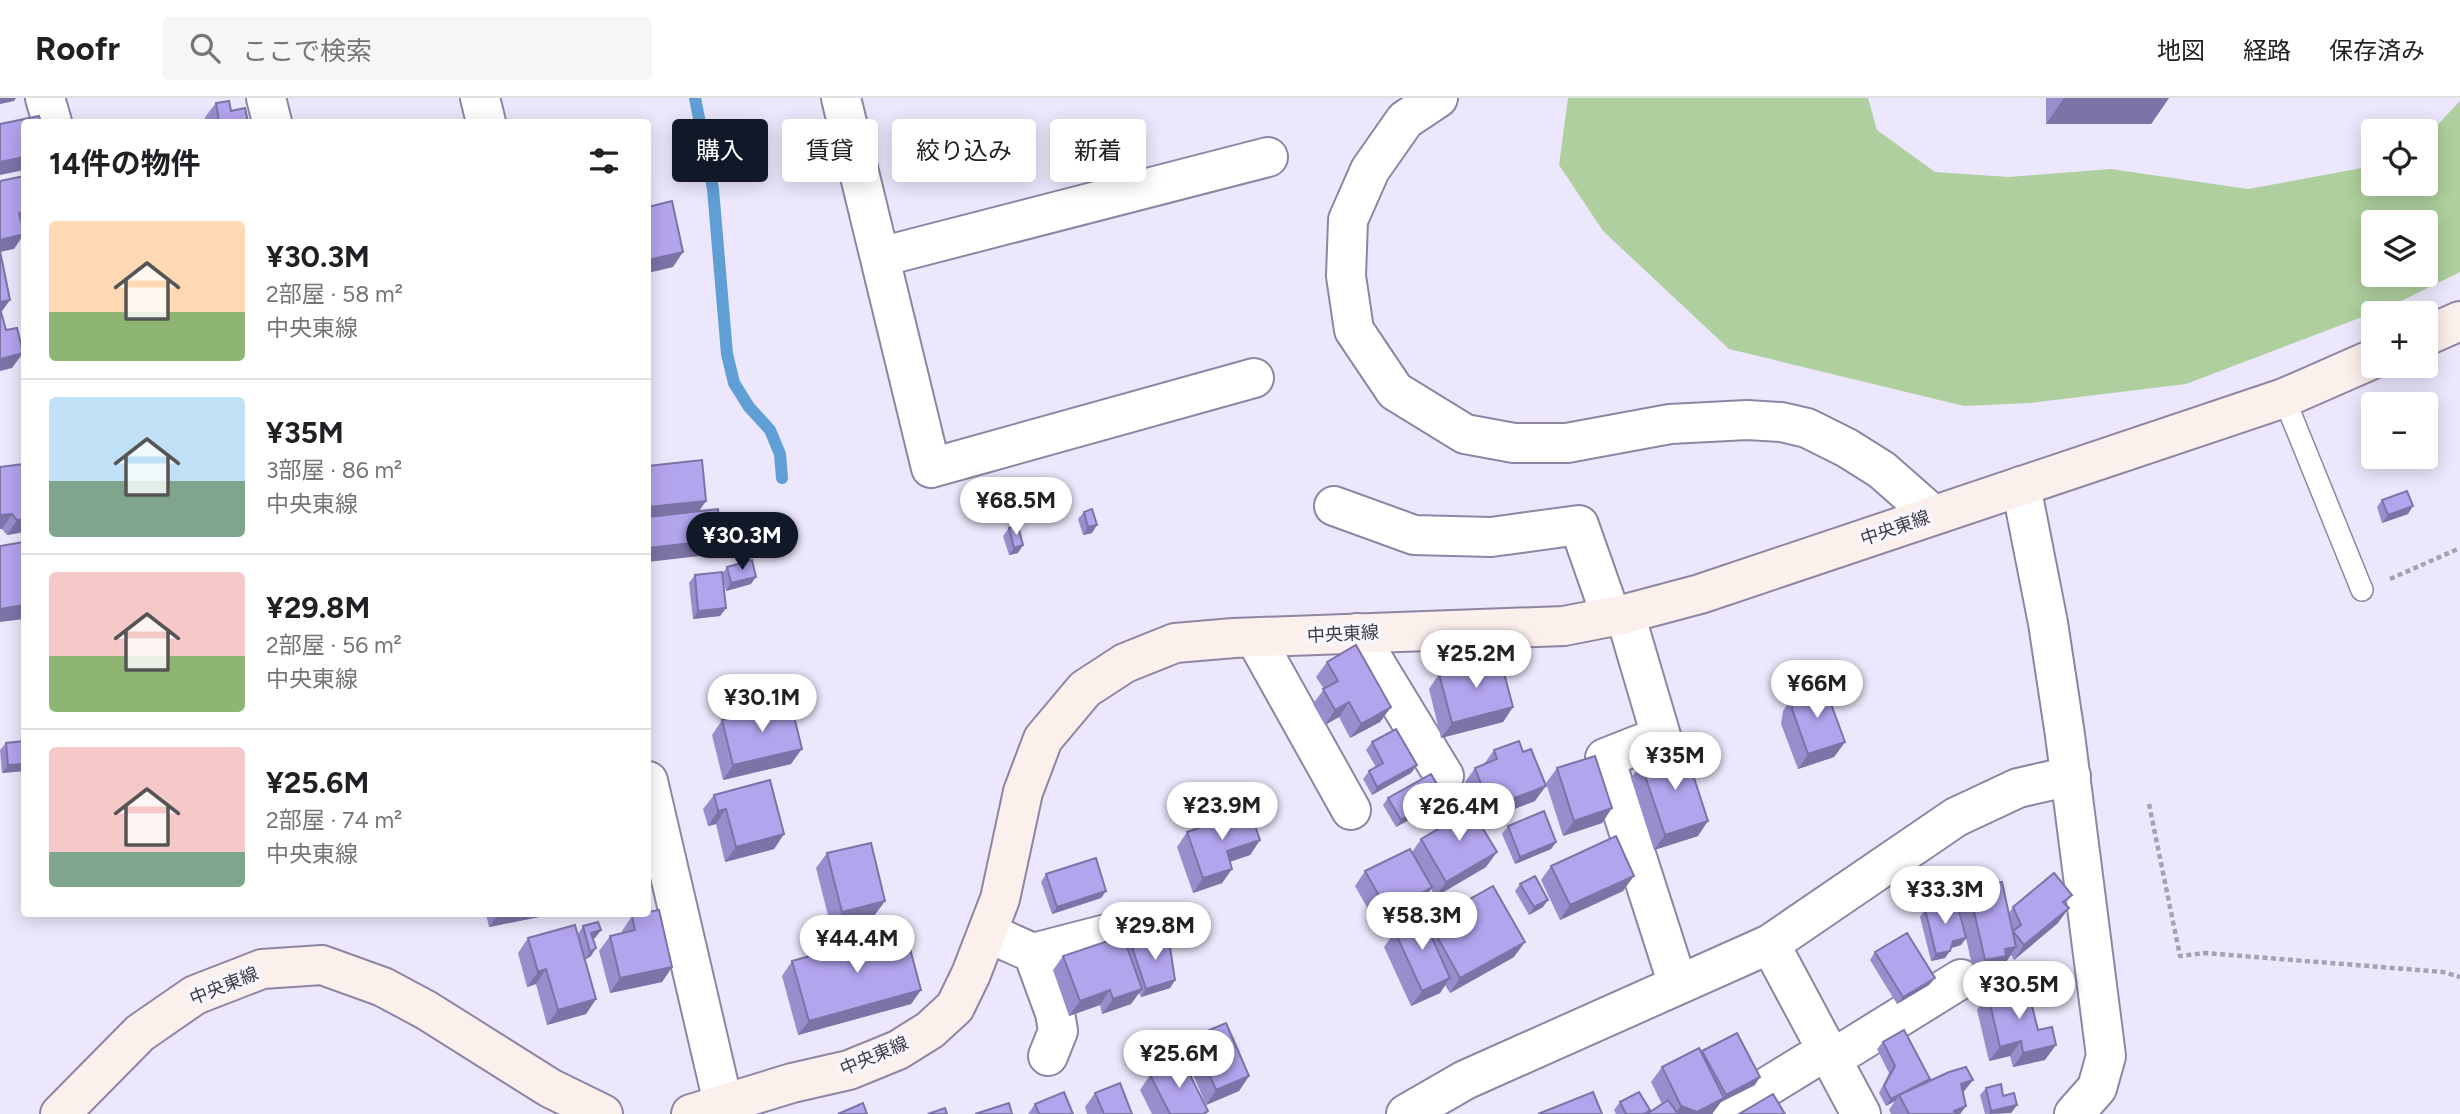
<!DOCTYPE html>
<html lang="ja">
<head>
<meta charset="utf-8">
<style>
	body { margin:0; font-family:Figtree,"Noto Sans JP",sans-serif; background:#f6f6f6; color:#202124; height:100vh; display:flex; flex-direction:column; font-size:26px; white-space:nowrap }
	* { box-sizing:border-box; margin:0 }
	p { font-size:23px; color:#757577 }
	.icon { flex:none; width:38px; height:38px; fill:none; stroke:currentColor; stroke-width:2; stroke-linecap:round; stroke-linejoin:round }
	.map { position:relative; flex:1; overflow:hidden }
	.sheet { position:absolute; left:21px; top:21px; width:630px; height:798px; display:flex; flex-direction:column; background:#fff; border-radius:7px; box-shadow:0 4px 18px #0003 }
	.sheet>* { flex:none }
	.guide { position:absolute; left:672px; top:21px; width:665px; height:63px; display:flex; gap:14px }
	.buttons { position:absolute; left:2361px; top:21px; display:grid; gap:14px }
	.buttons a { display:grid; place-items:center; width:77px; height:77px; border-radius:7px; background:#fff; box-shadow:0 4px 18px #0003; font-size:35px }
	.price { position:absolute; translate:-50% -60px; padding:0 16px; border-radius:24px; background:#fff; color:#222; font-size:23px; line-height:46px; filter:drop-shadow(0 2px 4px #0008) }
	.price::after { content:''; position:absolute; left:50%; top:42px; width:21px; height:16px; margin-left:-10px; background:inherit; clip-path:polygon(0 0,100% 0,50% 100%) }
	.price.on { background:#111827; color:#fff }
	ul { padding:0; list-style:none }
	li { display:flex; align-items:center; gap:21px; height:175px; padding:0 28px }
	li+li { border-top:2px solid #e0e0e0 }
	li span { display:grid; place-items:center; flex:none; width:196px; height:140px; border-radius:7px; color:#555 }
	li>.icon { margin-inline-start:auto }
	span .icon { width:84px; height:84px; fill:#fffc; stroke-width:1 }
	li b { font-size:30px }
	h2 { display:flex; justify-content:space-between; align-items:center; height:84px; padding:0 28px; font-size:30px }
	.tag { padding:0 24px; border-radius:7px; background:#fff; box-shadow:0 4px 18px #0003; font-size:24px; line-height:63px }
	.tag.on { background:#111827; color:#fff }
	header { display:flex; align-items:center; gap:42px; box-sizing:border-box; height:98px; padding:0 35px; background:#fff; border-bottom:2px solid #e0e0e0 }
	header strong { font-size:33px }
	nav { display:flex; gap:38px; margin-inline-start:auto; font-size:24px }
	.search { width:490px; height:63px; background:#f6f6f6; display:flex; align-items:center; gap:18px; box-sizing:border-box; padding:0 24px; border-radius:7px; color:#757577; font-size:26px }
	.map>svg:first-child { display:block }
	.green { fill:#afd09e; fill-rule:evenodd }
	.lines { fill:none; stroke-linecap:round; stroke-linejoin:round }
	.stream { stroke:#5f9fd6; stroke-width:12 }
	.lane-casing { stroke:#8e85a5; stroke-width:24 }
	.street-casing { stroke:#8e85a5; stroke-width:42 }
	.secondary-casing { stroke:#8e85a5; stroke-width:42 }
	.path { stroke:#a5a1b3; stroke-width:4.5; stroke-dasharray:5 3.5; stroke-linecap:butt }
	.lane { stroke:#fff; stroke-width:21 }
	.street { stroke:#fff; stroke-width:38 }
	.secondary { stroke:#fcf0ed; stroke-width:38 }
	.wall { fill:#9a8dcd }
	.shaded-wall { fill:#7d73a7 }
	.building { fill:#b3a4ee; stroke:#7d73a7; stroke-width:2 }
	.labels { text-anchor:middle; stroke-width:7; stroke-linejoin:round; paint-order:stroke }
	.street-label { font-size:18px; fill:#3e3a48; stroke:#f8f6fd }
</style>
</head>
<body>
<header>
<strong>Roofr</strong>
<div class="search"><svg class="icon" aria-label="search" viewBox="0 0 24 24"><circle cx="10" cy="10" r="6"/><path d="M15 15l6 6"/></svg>ここで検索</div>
<nav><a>地図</a><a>経路</a><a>保存済み</a></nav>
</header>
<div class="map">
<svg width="2460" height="1016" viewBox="0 0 2460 1016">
	<rect width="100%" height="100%" fill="#ece7fc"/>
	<path class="green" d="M1568,0H1868L1877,32L1935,74L2009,79L2111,71L2248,91L2373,68V86H2426V39L2460,3V174L2391,208L2186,286L2029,305L1964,308L1729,251L1603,133L1559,67ZM2373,124H2426V177H2373Z"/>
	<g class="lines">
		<path class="stream" d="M695,0L713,91L727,256L734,285L749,309L770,332L780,356L782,380"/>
		<g class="lane-casing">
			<path id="lane" d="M2284,300L2362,492"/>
		</g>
		<g class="street-casing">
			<path id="street" d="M45,0L52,24
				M266,0L272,24
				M480,0L486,24
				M841,0L931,370L1254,280
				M1438,0L1405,22L1370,72L1348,122L1346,178L1354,232L1395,293L1465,336L1514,345H1567L1670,326L1747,322L1781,324L1807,330L1847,350L1882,372L1933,417
				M880,159L1268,59
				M2021,388L2048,525L2065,637L2106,958L2097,990L2074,1016
				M1334,408L1414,437L1491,439L1579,427L1611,518
				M1625,516L1661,638L1605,660L1678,887
				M1357,535L1444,678
				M1255,540L1351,712
				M648,683L723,1005
				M988,835L1033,855L1055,915L1058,933L1048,958
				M1770,846L1861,1016
				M1033,855L1149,825
				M1832,961L1961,881
				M1731,1011L1827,952
				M1406,1016L1465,982L1770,846L1956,719L2018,690L2071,678"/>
		</g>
		<g class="secondary-casing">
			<path id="secondary" d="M2426,238L2460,223
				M60,1016L140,935L195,897L262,871L322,867L383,889L426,912L550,990L603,1016
				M691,1016L792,985L849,972L898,952L930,932L955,909L971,876L1000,801L1023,694L1043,641L1085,591L1125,565L1175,545L1234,540L1564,528L1625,516L1700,496L2284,300L2373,261"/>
		</g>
		<path class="path" d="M2390,481L2460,450
			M2149,706L2180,858L2205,855L2443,874L2460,879"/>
		<use href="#lane" class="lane"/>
		<use href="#street" class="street"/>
		<use href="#secondary" class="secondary"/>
	</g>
	<path class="wall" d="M2046,0H2169L2151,26H2046Z
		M216,5L248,24H206L205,19Z
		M0,369L24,434L7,437L2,431H0Z
		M2382,402L2408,416L2382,425L2377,409Z
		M1084,414L1092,435L1083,437L1078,421Z
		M1009,430L1023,447L1018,455L1009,457L1003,438Z
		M727,469L751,486L726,493L723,481L726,510L720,518L693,521L689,485L695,477L722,476Z
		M1327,564L1391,609L1380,624L1350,640L1339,619L1325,627L1313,606L1324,591L1316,579Z
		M1439,576L1513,609L1503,624L1441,640L1429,591Z
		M1793,598L1845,644L1834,659L1798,671L1781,626L1783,613Z
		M722,622L791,666L723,682L712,637Z
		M1372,644L1417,667L1411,675L1372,697L1363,681L1369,673L1376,669L1366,652Z
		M6,645L24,673L2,675L0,652Z
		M1494,652L1523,654L1535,703L1480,724L1465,684L1475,670L1484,666Z
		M1641,666L1698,738L1654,752L1631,680Z
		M1557,670L1612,710L1602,725L1563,738L1546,685Z
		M24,686V705L23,689Z
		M714,697L784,736L774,751L725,764L716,726L708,728L703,711Z
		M1388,700L1438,706L1396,729L1383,707Z
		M1450,709L1486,769L1435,799L1431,791L1422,804L1378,829L1355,788L1365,773L1412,754L1421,741L1443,728L1440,724Z
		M1508,728L1556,744L1551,751L1515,766L1502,736Z
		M1187,734L1260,742L1250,757L1230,764L1232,771L1222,785L1193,795L1177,749Z
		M827,755L885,803L874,818L831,829L816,770Z
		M1551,768L1623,793L1560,822L1541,782Z
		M1046,776L1106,793L1101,800L1052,816L1041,784Z
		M1520,786L1543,809L1529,817L1515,793Z
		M1969,791L2009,815L2013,809L2072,797L2065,806L2058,825L2014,862L2011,857L2006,864L2002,865L1996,873L1974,877L1966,840L1961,847L1951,850L1945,860L1931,863L1920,819L1925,811L1966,839L1959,806Z
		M486,816H554L489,829Z
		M632,818L672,869L662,884L610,895L599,853L610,838L622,835V833Z
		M1401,822L1426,828L1429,824L1514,859L1450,895L1445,887L1440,895L1411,908L1384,849L1391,839L1390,837Z
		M583,828L601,832L595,840L593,841L591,858L585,862L596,901L586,916L547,927L536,886L527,889L518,855L528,840L578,836Z
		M1132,849L1175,882L1170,890L1141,899L1139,895L1131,906L1102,916L1100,907L1069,918L1053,872L1063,858L1128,854Z
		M1875,854L1935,880L1929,887L1897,906L1870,862Z
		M792,863L921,892L911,906L798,937L782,878Z
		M1988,897L2045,962L2013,969L2010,958L1989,963L1977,912Z
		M1193,939L1249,978L1239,993L1206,1007L1183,953Z
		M1883,944L1927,984L1963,995L1966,1008L1960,1016H1891L1889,1012L1895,1003L1886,1008L1879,995L1889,975L1877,951Z
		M1702,953L1755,987L1721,1004L1712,1016H1616L1614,1012L1620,1004L1649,1015L1662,1006L1651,984L1662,969L1701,954Z
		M1150,977L1208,1013L1206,1016H1152L1140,992Z
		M1986,990L2003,998L2017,1007L2011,1015L1985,1016L1980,997Z
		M1095,995L1132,1016H1087L1085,1009Z
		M1035,1006L1073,1016H1028Z"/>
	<path class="shaded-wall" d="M0,0H16L14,3L0,6Z
		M2064,0H2169L2151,26H2046Z
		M24,55V72L0,77V64Z
		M24,114V125L23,127L9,130L19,115Z
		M24,136L14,151L0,154V142Z
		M683,154L673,169L648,175V162Z
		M10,202L0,216V204Z
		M23,255L12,270L0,273V261Z
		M706,403L696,418L648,423V409Z
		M2413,408L2408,416L2382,425L2388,417Z
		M12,416L2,431H0V417Z
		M24,421V434L7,437L17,422Z
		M1097,427L1092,435L1083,437L1088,429Z
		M744,439L734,454L648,464V450Z
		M1023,447L1018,455L1009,457L1014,450Z
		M756,479L751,486L726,493L731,485Z
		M24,507V521L0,524V511Z
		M726,510L720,518L693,521L698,513Z
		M1349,604L1339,619L1325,627L1335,612Z
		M1391,609L1380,624L1350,640L1361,626Z
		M1513,609L1503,624L1441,640L1452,625Z
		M1845,644L1834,659L1798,671L1808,656Z
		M802,651L791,666L723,682L733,667Z
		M24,666V673L2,675L8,667Z
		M1417,667L1411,675L1372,697L1377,689Z
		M1546,688L1535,703L1480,724L1490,709Z
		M1444,698L1438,706L1396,729L1401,722Z
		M1612,710L1602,725L1563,738L1574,723Z
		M726,711L716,726L708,728L718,713Z
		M1708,723L1698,738L1654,752L1665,737Z
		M784,736L774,751L725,764L736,749Z
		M1260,742L1250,757L1216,768L1227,753Z
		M1556,744L1551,751L1515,766L1520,759Z
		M1497,754L1486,769L1435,799L1446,784Z
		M1232,771L1222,785L1193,795L1203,780Z
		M1634,778L1623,793L1560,822L1570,807Z
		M1432,789L1422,804L1378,829L1388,814Z
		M1106,793L1101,800L1052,816L1057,809Z
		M1548,802L1543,809L1529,817L1534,809Z
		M885,803L874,818L831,829L842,814Z
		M2069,810L2058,825L2014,862L2024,847Z
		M499,816H554L489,829Z
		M601,832L595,840L586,843L591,835Z
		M1966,840L1961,847L1948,851L1953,843Z
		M1525,844L1514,859L1450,895L1460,880Z
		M2016,849L2006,864L2002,865L1996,873L1974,877L1985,862L2005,851Z
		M596,850L591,858L584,862L590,854Z
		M1950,853L1945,860L1931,863L1936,856Z
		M672,869L662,884L610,895L620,880Z
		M546,871L536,886L527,889L538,874Z
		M1450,880L1440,895L1411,908L1422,893Z
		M1935,880L1929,887L1897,906L1903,899Z
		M1175,882L1170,890L1141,899L1146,891Z
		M1142,891L1131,906L1102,916L1113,901Z
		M921,892L911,906L798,937L809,923Z
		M1110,892L1100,907L1069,918L1080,903Z
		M596,901L586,916L547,927L558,912Z
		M2021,943L2010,958L1989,963L2000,949Z
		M2056,947L2045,962L2013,969L2023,955Z
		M1249,978L1239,993L1206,1007L1216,992Z
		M1760,979L1755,987L1721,1004L1712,1016H1675L1681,1008L1723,1001L1726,997Z
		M1930,981L1924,989L1899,997L1895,1003L1886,1008L1891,1001Z
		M1973,982L1962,996L1961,986Z
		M2017,1007L2011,1015L1989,1016L1991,1013Z
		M1966,1008L1960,1016H1952L1954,1013Z"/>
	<path class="building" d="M229,3L231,13L245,10L248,24H219L216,5Z
		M39,18L41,24H24V59L0,64V26Z
		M24,78V114L19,115L24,136L0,142V83Z
		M672,103L683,154L648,162V109Z
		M0,153L10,202L0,204Z
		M0,214H1L6,232L17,230L23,255L0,261Z
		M702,362L706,403L648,409V368Z
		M24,366V421L17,422L12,416L0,417V369Z
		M2407,393L2413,408L2388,417L2382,402Z
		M718,411L719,421L742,418L744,439L648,450V419Z
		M1092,411L1097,427L1088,429L1084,414Z
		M1018,428L1023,447L1014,450L1009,430Z
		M24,444V507L0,511V448Z
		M752,462L756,479L731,485L727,469Z
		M722,474L726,510L698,513L695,477Z
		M1356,547L1391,609L1361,626L1349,604L1335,612L1323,591L1338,583L1327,564Z
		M1500,560L1513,609L1452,625L1439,576Z
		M1824,587L1845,644L1808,656L1792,611L1793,598Z
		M791,606L802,651L733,667L722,622Z
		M1396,631L1417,667L1377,689L1369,673L1383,665L1372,644Z
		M24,643V666L8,667L6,645Z
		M1519,643L1523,654L1531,651L1546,688L1490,709L1475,670L1497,661L1494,652Z
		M1685,652L1708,723L1665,737L1641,666Z
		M1595,658L1612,710L1574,723L1557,670Z
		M1431,676L1444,698L1401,722L1388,700Z
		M770,682L784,736L736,749L726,711L718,713L714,697Z
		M1465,701L1497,754L1446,784L1421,741L1457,720L1450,709Z
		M1250,713L1260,742L1227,753L1232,771L1203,780L1187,734Z
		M1544,713L1556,744L1520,759L1508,728Z
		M1616,738L1634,778L1570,807L1551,768Z
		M871,745L885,803L842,814L827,755Z
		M1410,751L1432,789L1388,814L1365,773Z
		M1096,760L1106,793L1057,809L1046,776Z
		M2054,775L2072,797L2063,804L2069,810L2024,847L2013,833L2021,827L2013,809Z
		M1535,778L1548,802L1534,809L1520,786Z
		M2002,784L2016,849L2005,851L2006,858L1985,862L1969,791Z
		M1493,788L1525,844L1460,880L1429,824Z
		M1957,804L1966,840L1953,843L1950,853L1936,856L1925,811Z
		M659,812L672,869L620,880L610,838L635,832L632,818L648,816V814Z
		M1420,813L1450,880L1422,893L1395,834L1404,829L1401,822Z
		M598,824L601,832L591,835L596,850L590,854L583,828Z
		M575,827L596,901L558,912L546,871L538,874L528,840Z
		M905,832L921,892L809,923L792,863Z
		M1907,835L1935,880L1903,899L1875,854Z
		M1168,836L1175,882L1146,891L1132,849Z
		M1123,838L1142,891L1113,901L1110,892L1080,903L1063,858Z
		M2027,888L2038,932L2052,929L2056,947L2023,955L2021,943L2000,949L1988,897Z
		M1226,925L1249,978L1216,992L1193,939Z
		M1904,932L1930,981L1891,1001L1884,988L1895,968L1883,944Z
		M1737,935L1760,979L1726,997L1702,953Z
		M1699,950L1724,1000L1697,1014L1681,1008L1662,969Z
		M1182,961L1208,1013L1203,1016H1170L1150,977Z
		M1966,969L1973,982L1961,986L1966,1008L1954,1013L1955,1016H1909L1899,997L1949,974Z
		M1120,985L1132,1016H1104L1095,995Z
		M2001,986L2003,998L2014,995L2017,1007L1991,1013L1986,990Z
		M1064,994L1073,1016H1039L1035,1006Z
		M1593,994L1602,1016H1538Z
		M1639,994L1650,1012L1644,1016H1626L1620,1004Z
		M1773,996L1785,1016H1739Z
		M1668,1002L1678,1016H1647Z
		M863,1005L867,1016H838Z
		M1009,1005L1012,1016H975Z
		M945,1010L947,1016H928Z"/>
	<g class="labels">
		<g class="street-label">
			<text transform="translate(1895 430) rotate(-19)" y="6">中央東線</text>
			<text transform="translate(1343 536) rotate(-3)" y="6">中央東線</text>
			<text transform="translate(224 888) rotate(-22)" y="6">中央東線</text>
			<text transform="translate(874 958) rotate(-23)" y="6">中央東線</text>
		</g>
	</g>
</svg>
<div class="buttons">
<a><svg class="icon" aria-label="locate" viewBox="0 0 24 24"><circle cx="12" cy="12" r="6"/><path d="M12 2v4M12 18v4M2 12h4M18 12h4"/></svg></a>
<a><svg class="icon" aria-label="layers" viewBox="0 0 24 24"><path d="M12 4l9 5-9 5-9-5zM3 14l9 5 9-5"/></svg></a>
<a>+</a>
<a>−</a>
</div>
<b class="price" style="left:1016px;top:439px">¥68.5M</b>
<b class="price on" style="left:742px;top:474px">¥30.3M</b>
<b class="price" style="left:1476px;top:592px">¥25.2M</b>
<b class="price" style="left:1817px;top:622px">¥66M</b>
<b class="price" style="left:762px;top:636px">¥30.1M</b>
<b class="price" style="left:1675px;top:694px">¥35M</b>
<b class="price" style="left:1222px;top:744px">¥23.9M</b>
<b class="price" style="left:1459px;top:745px">¥26.4M</b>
<b class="price" style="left:1945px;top:828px">¥33.3M</b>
<b class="price" style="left:1422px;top:854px">¥58.3M</b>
<b class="price" style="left:1155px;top:864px">¥29.8M</b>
<b class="price" style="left:857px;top:877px">¥44.4M</b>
<b class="price" style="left:2019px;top:923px">¥30.5M</b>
<b class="price" style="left:1179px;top:992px">¥25.6M</b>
<div class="guide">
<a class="tag on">購入</a>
<a class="tag">賃貸</a>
<a class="tag">絞り込み</a>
<a class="tag">新着</a>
</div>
<section class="sheet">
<h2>14件の物件<svg class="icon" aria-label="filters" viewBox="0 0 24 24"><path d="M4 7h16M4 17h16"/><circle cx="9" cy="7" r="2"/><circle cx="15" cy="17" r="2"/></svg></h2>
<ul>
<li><span style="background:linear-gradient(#ffd9b3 65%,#8fb573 0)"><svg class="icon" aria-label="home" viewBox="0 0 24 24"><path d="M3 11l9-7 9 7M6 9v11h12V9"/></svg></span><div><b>¥30.3M</b><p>2部屋 · 58 m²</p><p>中央東線</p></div></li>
<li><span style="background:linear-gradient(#bfe0f5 60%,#7fa58c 0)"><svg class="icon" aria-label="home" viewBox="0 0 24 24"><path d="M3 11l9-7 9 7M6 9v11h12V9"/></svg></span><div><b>¥35M</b><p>3部屋 · 86 m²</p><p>中央東線</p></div></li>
<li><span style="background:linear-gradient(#f6c9c9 60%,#8fb573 0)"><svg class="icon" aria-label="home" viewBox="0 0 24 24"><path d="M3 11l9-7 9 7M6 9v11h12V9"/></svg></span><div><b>¥29.8M</b><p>2部屋 · 56 m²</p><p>中央東線</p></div></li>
<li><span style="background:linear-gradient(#f6c9c9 75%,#7fa58c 0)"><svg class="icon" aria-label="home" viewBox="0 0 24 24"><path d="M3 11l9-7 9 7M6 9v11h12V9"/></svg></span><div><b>¥25.6M</b><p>2部屋 · 74 m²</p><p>中央東線</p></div></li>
</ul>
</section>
</div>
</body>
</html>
